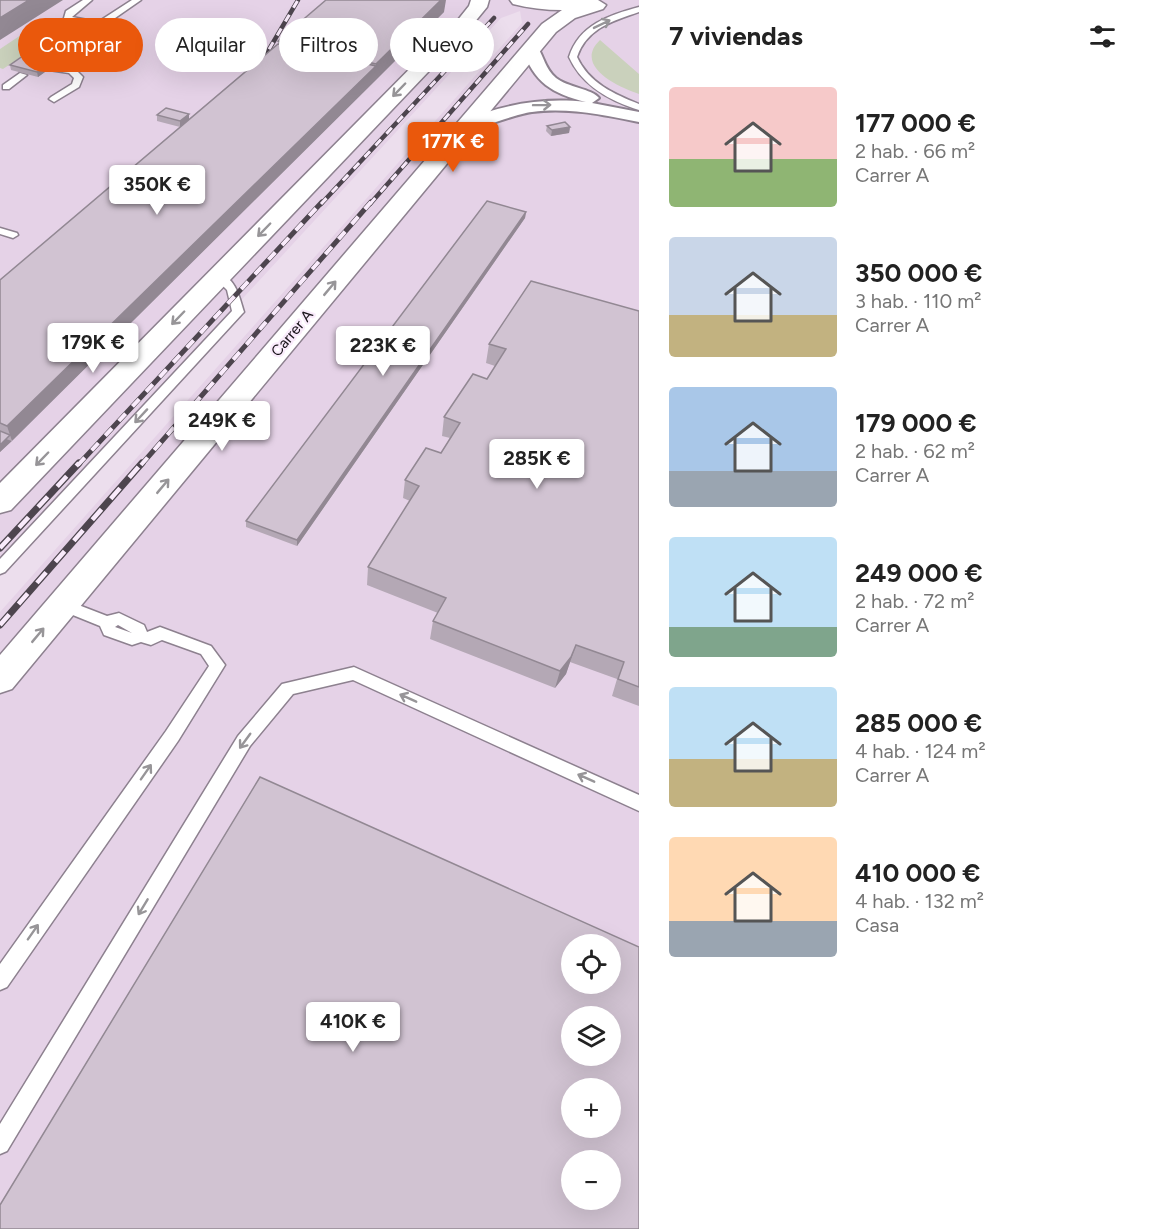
<!DOCTYPE html>
<html lang="es">
<head>
<meta charset="utf-8">
<style>
	body { margin:0; font-family:Figtree,sans-serif; background:#f6f6f6; color:#222; height:100vh; display:flex; flex-direction:column; font-size:22px; white-space:nowrap }
	* { box-sizing:border-box; margin:0 }
	p { font-size:20px; color:#767676 }
	.icon { flex:none; width:33px; height:33px; fill:none; stroke:currentColor; stroke-width:2; stroke-linecap:round; stroke-linejoin:round }
	.map { position:relative; flex:1; overflow:hidden }
	.sheet { display:flex; flex-direction:column; background:#fff; width:510px }
	.sheet>* { flex:none }
	.banner { position:absolute; left:18px; top:18px; width:531px; height:54px; display:flex; gap:12px }
	.tools { position:absolute; left:561px; top:934px; display:grid; gap:12px }
	.tools a { display:grid; place-items:center; width:60px; height:60px; border-radius:50%; background:#fff; box-shadow:0 6px 24px #0002; font-size:30px }
	.price { position:absolute; translate:-50% -51px; padding:0 14px; border-radius:6px; background:#fff; color:#222; font-size:20px; line-height:39px; filter:drop-shadow(0 2px 3px #0008) }
	.price::after { content:''; position:absolute; left:50%; top:36px; width:18px; height:14px; margin-left:-9px; background:inherit; clip-path:polygon(0 0,100% 0,50% 100%) }
	.price.on { background:#ea580c; color:#fff }
	ul { padding:0; list-style:none }
	li { display:flex; align-items:center; gap:18px; height:150px; padding:0 30px }
	li span { display:grid; place-items:center; flex:none; width:168px; height:120px; border-radius:6px; color:#555 }
	li>.icon { margin-inline-start:auto }
	span .icon { width:72px; height:72px; fill:#fffc; stroke-width:1 }
	li b { font-size:26px }
	h2 { display:flex; justify-content:space-between; align-items:center; height:72px; padding:0 30px; font-size:26px }
	.pill { padding:0 21px; border-radius:27px; background:#fff; box-shadow:0 6px 24px #0002; font-size:21px; line-height:54px }
	.pill.on { background:#ea580c; color:#fff }
	main { display:flex; flex:1; min-height:0 }
	.map>svg:first-child { display:block }
	.built { fill:#e5d2e7; fill-rule:evenodd }
	.green { fill:#cad1bc }
	.lines { fill:none; stroke-linecap:round; stroke-linejoin:round }
	.lane-casing { stroke:#8d818f; stroke-width:3 }
	.street-casing { stroke:#8d818f; stroke-width:4 }
	.secondary-casing { stroke:#8d818f; stroke-width:3 }
	.lane { fill:#fff; fill-rule:evenodd }
	.street { fill:#fff; fill-rule:evenodd }
	.secondary { fill:#fff; fill-rule:evenodd }
	.rail-far2-casing { stroke:#4d454e; stroke-width:4.5 }
	.rail-far1-casing { stroke:#4d454e; stroke-width:5 }
	.rail-casing { stroke:#4d454e; stroke-width:7 }
	.rail-far2 { stroke:#f9ebfb; stroke-width:3; stroke-dasharray:8; stroke-linecap:butt }
	.rail-far1 { stroke:#f9ebfb; stroke-width:4; stroke-dasharray:10; stroke-linecap:butt }
	.rail { stroke:#f9ebfb; stroke-width:4.5; stroke-dasharray:14; stroke-linecap:butt }
	.wall { fill:#b4a8b5 }
	.shaded-wall { fill:#928893 }
	.building { fill:#d1c3d2; stroke:#928893; stroke-width:1.5; fill-rule:evenodd }
	.oneway { stroke:#979598 }
	.labels { text-anchor:middle; stroke-width:4.5; stroke-linejoin:round; paint-order:stroke }
	.far-street-label { font-size:15px; fill:#181319; stroke:#f9ebfb }
</style>
</head>
<body>
<main>
<div class="map">
<svg width="639" height="1229" viewBox="0 0 639 1229">
	<rect width="100%" height="100%" fill="#ecdeed"/>
	<path class="built" d="M0,0H639V1229H0V612L522,23L520,11L501,18L0,562ZM572,945H610V984H572ZM572,1017H610V1056H572ZM572,1089H610V1128H572ZM572,1161H610V1200H572Z"/>
	<path class="green" d="M33,27L57,33L3,69L0,68V49Z
		M600,40L639,74V94C618,87 573,66 600,40Z"/>
	<g class="lines">
		<g class="lane-casing">
			<path id="lane" d="M83,0H92L72,17L98,22L132,0H141L105,25L98,36L74,51L70,48L71,46L92,32L96,27L64,18L66,11Z
				M639,7V12C613,21 587,28 577,57C589,83 614,94 639,104V110C610,101 582,86 569,57C579,25 609,15 639,7Z
				M52,65L75,69L83,77L79,87L54,102L49,99L51,97L72,84L74,78L69,73L49,70L48,68Z
				M20,73L27,75L9,89H3V85Z
				M0,228L17,233L18,235L13,238L0,234Z
				M219,273C236,279 239,296 244,312L242,314L5,572L0,574V559L232,311L227,290L213,276Z
				M63,599L107,616L119,613L144,625L147,632L160,627L211,646L225,665L178,741L7,987L0,990V964L166,731L209,666L201,654L162,640L151,645L141,642L132,645L104,635L100,626L58,609L56,605L58,601ZM118,625L132,633L115,627Z
				M354,667L639,795V811L353,680L293,694L250,746L7,1151L0,1154V1124L238,736L282,684Z"/>
		</g>
		<g class="street-casing">
			<path id="street" d="M531,44L537,46C544,57 545,69 556,78C567,87 592,89 599,98L592,103L639,112V122C604,115 568,107 532,112C513,114 472,133 460,130L457,126L460,122C501,105 541,97 586,102C553,94 533,82 523,49Z"/>
		</g>
		<g class="secondary-casing">
			<path id="secondary" d="M471,0H489L487,7L469,29L11,510L0,513V483L457,21L469,6Z
				M510,0H598L606,5L603,9L575,18L556,32L12,689L0,693V655L542,24L562,10C545,10 529,8 513,4Z"/>
		</g>
		<use href="#lane" class="lane"/>
		<use href="#street" class="street"/>
		<use href="#secondary" class="secondary"/>
		<g class="rail-far2-casing">
			<path id="rail-far2" d="M261,63L298,0
				M321,204L494,18
				M370,204L528,24"/>
		</g>
		<g class="rail-far1-casing">
			<path id="rail-far1" d="M78,465L322,202
				M141,465L371,202"/>
		</g>
		<g class="rail-casing">
			<path id="rail" d="M0,548L79,463
				M0,625L142,463"/>
		</g>
		<use href="#rail-far2" class="rail-far2"/>
		<use href="#rail-far1" class="rail-far1"/>
		<use href="#rail" class="rail"/>
	</g>
	<path class="wall" d="M444,12L0,452V280L180,127L157,121V115L189,114V119L278,44V41Z
		M76,44L77,49L38,77L11,70L10,65Z
		M547,126L570,127L569,133L551,136L546,131Z
		M526,212L525,218L297,546L246,527V521Z
		M639,311V706L612,696L617,679L570,662L566,674L555,688L430,639L433,621L438,613L367,585L368,567L410,501L403,498L405,480L441,453L450,438L442,436L444,417L487,379L495,366L486,363L489,344Z"/>
	<path class="shaded-wall" d="M29,0H63L0,40V18Z
		M440,0H446L444,12L375,81L376,64Z
		M76,44L77,49L38,77L37,72Z
		M376,66L375,81L12,441L7,426Z
		M189,114V120L180,127V121Z
		M570,127L569,133L551,136L552,130Z
		M526,212L525,218L297,546V540Z
		M6,439L12,441L0,452V445Z
		M576,645L566,674L555,688L560,671Z"/>
	<path class="building" d="M0,0H29L0,18Z
		M326,0H441L376,64L278,41Z
		M50,37L76,44L37,72L10,65Z
		M278,44L376,66L7,426L0,423V280Z
		M166,108L189,114L180,121L157,115Z
		M565,122L570,127L552,130L547,126Z
		M487,201L526,212L297,540L246,521Z
		M531,281L639,311V687L618,679L624,662L576,645L571,657L560,671L433,621L446,598L368,567L419,486L405,480L426,448L441,453L460,423L444,417L473,374L487,379L506,349L489,344Z
		M0,431L10,435L0,445Z
		M260,777L639,947V1229H0V1205ZM572,945H610V984H572ZM572,1017H610V1056H572ZM572,1089H610V1128H572ZM572,1161H610V1200H572Z"/>
	<defs><path id="oneway-shaft" d="M-6 0H5M1.5-3L5.5 0L1.5 3" fill="none" stroke-width="1.6" stroke-linecap="round" stroke-linejoin="round" transform="scale(1.5)"/></defs>
	<g class="oneway">
		<use href="#oneway-shaft" transform="translate(602 24) rotate(-26)"/>
		<use href="#oneway-shaft" transform="translate(399 90) rotate(134)"/>
		<use href="#oneway-shaft" transform="translate(542 105) rotate(-1)"/>
		<use href="#oneway-shaft" transform="translate(264 230) rotate(134)"/>
		<use href="#oneway-shaft" transform="translate(330 288) rotate(-50)"/>
		<use href="#oneway-shaft" transform="translate(178 318) rotate(134)"/>
		<use href="#oneway-shaft" transform="translate(141 416) rotate(133)"/>
		<use href="#oneway-shaft" transform="translate(42 459) rotate(134)"/>
		<use href="#oneway-shaft" transform="translate(163 486) rotate(-50)"/>
		<use href="#oneway-shaft" transform="translate(38 635) rotate(-50)"/>
		<use href="#oneway-shaft" transform="translate(408 698) rotate(-156)"/>
		<use href="#oneway-shaft" transform="translate(245 741) rotate(126)"/>
		<use href="#oneway-shaft" transform="translate(146 772) rotate(-55)"/>
		<use href="#oneway-shaft" transform="translate(586 778) rotate(-156)"/>
		<use href="#oneway-shaft" transform="translate(143 907) rotate(121)"/>
		<use href="#oneway-shaft" transform="translate(33 932) rotate(-55)"/>
	</g>
	<g class="labels">
		<g class="far-street-label">
			<text transform="translate(292 333) rotate(-50)" y="5">Carrer A</text>
		</g>
	</g>
</svg>
<div class="tools">
<a><svg class="icon" aria-label="locate" viewBox="0 0 24 24"><circle cx="12" cy="12" r="6"/><path d="M12 2v4M12 18v4M2 12h4M18 12h4"/></svg></a>
<a><svg class="icon" aria-label="layers" viewBox="0 0 24 24"><path d="M12 4l9 5-9 5-9-5zM3 14l9 5 9-5"/></svg></a>
<a>+</a>
<a>−</a>
</div>
<b class="price on" style="left:453px;top:173px">177K €</b>
<b class="price" style="left:157px;top:216px">350K €</b>
<b class="price" style="left:93px;top:374px">179K €</b>
<b class="price" style="left:383px;top:377px">223K €</b>
<b class="price" style="left:222px;top:452px">249K €</b>
<b class="price" style="left:537px;top:490px">285K €</b>
<b class="price" style="left:353px;top:1053px">410K €</b>
<div class="banner">
<a class="pill on">Comprar</a>
<a class="pill">Alquilar</a>
<a class="pill">Filtros</a>
<a class="pill">Nuevo</a>
</div>
</div>
<section class="sheet">
<h2>7 viviendas<svg class="icon" aria-label="filters" viewBox="0 0 24 24"><path d="M4 7h16M4 17h16"/><circle cx="9" cy="7" r="2"/><circle cx="15" cy="17" r="2"/></svg></h2>
<ul>
<li><span style="background:linear-gradient(#f6c9c9 60%,#8fb573 0)"><svg class="icon" aria-label="home" viewBox="0 0 24 24"><path d="M3 11l9-7 9 7M6 9v11h12V9"/></svg></span><div><b>177 000 €</b><p>2 hab. · 66 m²</p><p>Carrer A</p></div></li>
<li><span style="background:linear-gradient(#c9d6e8 65%,#c2b280 0)"><svg class="icon" aria-label="home" viewBox="0 0 24 24"><path d="M3 11l9-7 9 7M6 9v11h12V9"/></svg></span><div><b>350 000 €</b><p>3 hab. · 110 m²</p><p>Carrer A</p></div></li>
<li><span style="background:linear-gradient(#a9c7e8 70%,#9aa5b1 0)"><svg class="icon" aria-label="home" viewBox="0 0 24 24"><path d="M3 11l9-7 9 7M6 9v11h12V9"/></svg></span><div><b>179 000 €</b><p>2 hab. · 62 m²</p><p>Carrer A</p></div></li>
<li><span style="background:linear-gradient(#bfe0f5 75%,#7fa58c 0)"><svg class="icon" aria-label="home" viewBox="0 0 24 24"><path d="M3 11l9-7 9 7M6 9v11h12V9"/></svg></span><div><b>249 000 €</b><p>2 hab. · 72 m²</p><p>Carrer A</p></div></li>
<li><span style="background:linear-gradient(#bfe0f5 60%,#c2b280 0)"><svg class="icon" aria-label="home" viewBox="0 0 24 24"><path d="M3 11l9-7 9 7M6 9v11h12V9"/></svg></span><div><b>285 000 €</b><p>4 hab. · 124 m²</p><p>Carrer A</p></div></li>
<li><span style="background:linear-gradient(#ffd9b3 70%,#9aa5b1 0)"><svg class="icon" aria-label="home" viewBox="0 0 24 24"><path d="M3 11l9-7 9 7M6 9v11h12V9"/></svg></span><div><b>410 000 €</b><p>4 hab. · 132 m²</p><p>Casa</p></div></li>
</ul>
</section>
</main>
</body>
</html>
